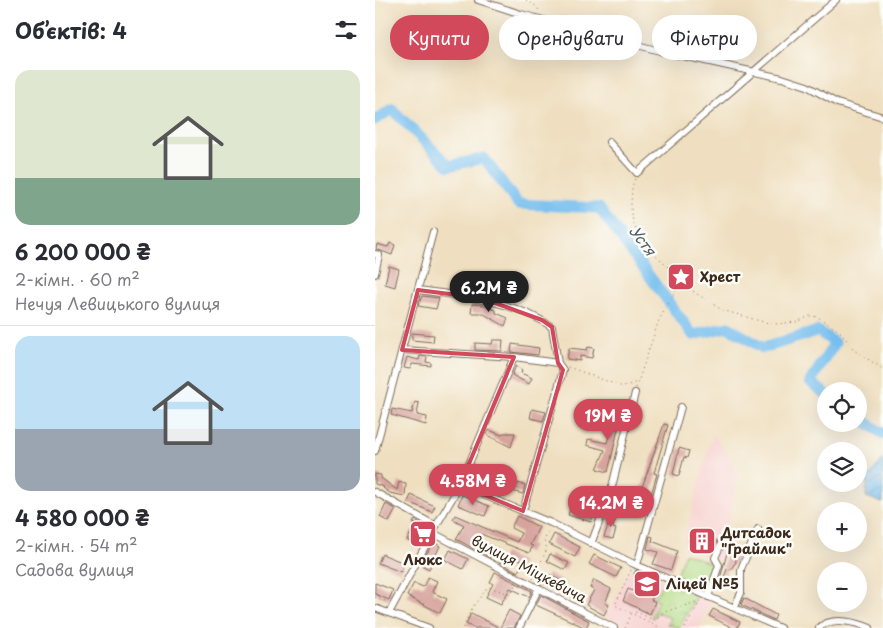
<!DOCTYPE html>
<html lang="uk">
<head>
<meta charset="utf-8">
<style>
	body { margin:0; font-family:"Playpen Sans",sans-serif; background:#f7f7f7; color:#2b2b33; height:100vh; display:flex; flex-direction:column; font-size:19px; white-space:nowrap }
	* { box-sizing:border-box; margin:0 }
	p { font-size:16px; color:#7c7c81 }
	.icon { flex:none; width:28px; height:28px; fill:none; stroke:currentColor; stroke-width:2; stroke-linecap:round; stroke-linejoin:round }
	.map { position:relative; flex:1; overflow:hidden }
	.sheet { display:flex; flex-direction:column; background:#fff; width:375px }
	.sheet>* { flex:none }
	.hud { position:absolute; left:15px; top:15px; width:418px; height:45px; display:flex; gap:10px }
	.fabs { position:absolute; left:442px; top:382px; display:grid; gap:10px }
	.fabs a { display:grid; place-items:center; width:50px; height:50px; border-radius:50%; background:#fff; box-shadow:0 5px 20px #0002; font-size:25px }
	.price { position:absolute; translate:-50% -42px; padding:0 11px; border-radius:18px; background:#d1495b; color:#fff; font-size:16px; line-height:32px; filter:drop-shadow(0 1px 2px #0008) }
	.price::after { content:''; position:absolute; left:50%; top:30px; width:15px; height:11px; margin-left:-8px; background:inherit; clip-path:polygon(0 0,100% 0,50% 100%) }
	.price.current { background:#222; color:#fff }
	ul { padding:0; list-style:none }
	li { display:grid; align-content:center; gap:10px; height:265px; padding:0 15px }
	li+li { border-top:1px solid #e1e1e2 }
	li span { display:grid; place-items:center; height:155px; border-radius:15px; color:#555 }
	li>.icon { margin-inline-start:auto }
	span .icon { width:90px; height:90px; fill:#fffc; stroke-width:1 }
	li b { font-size:21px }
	h2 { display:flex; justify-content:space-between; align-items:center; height:60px; padding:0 15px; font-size:21px }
	.pill { padding:0 18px; border-radius:22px; background:#fff; box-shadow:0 5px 20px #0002; font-size:18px; line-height:45px }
	.pill.current { background:#d1495b; color:#fff }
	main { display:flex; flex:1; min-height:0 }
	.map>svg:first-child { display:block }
	.built { fill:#f7d0cf }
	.park { fill:url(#park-crowns); stroke:#768251 }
	.pitch { fill:#b2da84; stroke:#768251 }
	.water { fill:url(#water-waves); stroke:#587486 }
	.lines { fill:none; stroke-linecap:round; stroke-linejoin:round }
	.river { stroke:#75beee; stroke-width:11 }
	.building { fill:#d7a39d }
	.minor-casing { stroke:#7a6957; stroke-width:8 }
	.path { stroke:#7a6957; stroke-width:1; stroke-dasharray:1 4; stroke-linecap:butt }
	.minor { stroke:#fff; stroke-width:6 }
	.marked { fill:none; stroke:#d1495b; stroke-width:4; stroke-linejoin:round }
	.labels { text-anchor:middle; stroke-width:5; stroke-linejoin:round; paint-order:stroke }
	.poi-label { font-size:14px; font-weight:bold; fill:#3b2a1e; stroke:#fdfcf7; text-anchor:start }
	.street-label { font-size:14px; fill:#3b2a1e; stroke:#fdfcf7 }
	.water-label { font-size:15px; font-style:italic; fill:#4f5e67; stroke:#fdfcf7 }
</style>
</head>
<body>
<main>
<section class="sheet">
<h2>Об’єктів: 4<svg class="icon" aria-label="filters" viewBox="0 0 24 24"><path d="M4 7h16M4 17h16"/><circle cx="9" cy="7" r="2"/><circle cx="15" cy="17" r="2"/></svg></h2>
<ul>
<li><span style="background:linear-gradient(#dfe7d0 70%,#7fa58c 0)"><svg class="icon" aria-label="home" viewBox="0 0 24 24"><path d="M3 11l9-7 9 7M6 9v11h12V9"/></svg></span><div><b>6 200 000 ₴</b><p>2-кімн. · 60 m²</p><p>Нечуя Левицького вулиця</p></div></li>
<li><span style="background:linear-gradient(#bfe0f5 60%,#9aa5b1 0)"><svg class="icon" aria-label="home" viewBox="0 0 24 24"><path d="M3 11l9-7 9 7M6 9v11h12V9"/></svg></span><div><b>4 580 000 ₴</b><p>2-кімн. · 54 m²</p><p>Садова вулиця</p></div></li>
</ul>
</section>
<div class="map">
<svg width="508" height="628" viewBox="0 0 508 628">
	<defs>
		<pattern id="park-crowns" width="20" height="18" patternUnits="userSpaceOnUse" patternTransform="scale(1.25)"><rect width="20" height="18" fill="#b2da84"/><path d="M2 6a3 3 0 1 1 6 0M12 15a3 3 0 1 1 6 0" fill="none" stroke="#9abb72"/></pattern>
		<pattern id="water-waves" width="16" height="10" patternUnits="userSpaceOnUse" patternTransform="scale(1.25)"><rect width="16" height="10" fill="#75beee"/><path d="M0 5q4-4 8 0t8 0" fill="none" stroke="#619bc0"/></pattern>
	</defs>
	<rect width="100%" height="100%" fill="#fdfcf7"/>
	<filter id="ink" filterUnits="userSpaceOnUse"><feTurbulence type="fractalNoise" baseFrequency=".02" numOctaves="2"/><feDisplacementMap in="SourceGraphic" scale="10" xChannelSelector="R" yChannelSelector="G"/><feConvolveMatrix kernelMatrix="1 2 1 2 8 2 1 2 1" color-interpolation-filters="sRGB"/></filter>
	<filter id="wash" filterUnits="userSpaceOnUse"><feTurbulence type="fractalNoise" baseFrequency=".0096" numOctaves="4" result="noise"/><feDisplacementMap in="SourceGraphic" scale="20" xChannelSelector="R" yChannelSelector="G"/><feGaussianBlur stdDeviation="1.12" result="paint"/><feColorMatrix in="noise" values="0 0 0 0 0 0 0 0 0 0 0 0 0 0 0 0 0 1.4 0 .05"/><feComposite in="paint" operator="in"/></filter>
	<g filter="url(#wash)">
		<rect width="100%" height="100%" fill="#efdfc0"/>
		<path class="built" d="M338,433L364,475L344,562L308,543Z
			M257,566L336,603L324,628H255L231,617Z"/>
		<path class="park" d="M289,581L322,595L304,628L292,624L295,618L282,612L278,618L276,617L283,601L279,598Z"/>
		<path class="pitch" d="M310,553L342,566L332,589L301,575Z"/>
		<path class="water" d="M508,459V503L491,497L492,479Z"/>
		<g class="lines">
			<path class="river" d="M0,120L17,109L74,166L109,158L143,204L224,208L318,335L353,327L388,348L443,331L460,343L435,382L451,394
				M484,417L508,434"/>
		</g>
		<g id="blocks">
			<path class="building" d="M15,243L20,245L17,255L1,249L2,244L13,247Z
				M14,266L24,269L20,287L10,284Z
				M47,296L64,298L61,309L43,306Z
				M97,304L107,305L121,310V313L133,318L130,326L107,313H96Z
				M37,333L59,335L58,342L37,340Z
				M118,340H128L127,351L100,350V343L117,344Z
				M137,344L164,348L163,355L136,352Z
				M213,347L219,348L217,358L205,356V361L192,359L194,348L212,350Z
				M45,356L52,357L51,362L56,363V366L37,364L35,369L29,368L32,357L44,360Z
				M141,366L147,370L146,373L157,378L154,384L137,375Z
				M40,402L44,403L42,415L52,417L51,425L16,415L17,409L37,413Z
				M242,407L248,408L233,472L222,469L230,450L212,445L213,439L232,443L236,428L230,427L232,419L238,421Z
				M157,409L171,412L168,421L155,418Z
				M289,424L293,425L279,473L282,474L273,505L262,502Z
				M114,430L127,435L128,433H140L136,447L112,435Z
				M304,448L314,451L312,458L309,457L304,476L298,474Z
				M0,474L6,475V478L22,490L24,482L31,484L30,496L15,493L8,488L9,487L0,484Z
				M135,481L150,485L148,494L133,490Z
				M36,495L60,506L57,512L33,502Z
				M87,495L114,506L110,516L83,505Z
				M11,504L21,509L14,522L5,517Z
				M195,509L218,515L216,522L193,515Z
				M237,514L241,515L238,528L241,529L238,539L229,537Z
				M80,515L142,542L146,533L136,528L142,516L164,527L155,545L158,546L154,553L106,534L102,542L120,551L116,558L81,539L89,525L78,519Z
				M40,520L52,527L41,545L32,540L41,524L38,523Z
				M319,530L342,541L337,552L313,541Z
				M179,534L205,547L200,557L174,544Z
				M275,536L278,537L277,541L302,551L296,570L278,564L283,552L272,549Z
				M58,542L65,546L54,569L46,565Z
				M75,550L93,559L88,569L70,560Z
				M129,553L148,562L143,572L124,562Z
				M352,553L360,556L361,562L355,570L352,569L348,580L345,579Z
				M7,554L29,563L26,572L3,563Z
				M175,554L194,563L190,570L172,561Z
				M219,555L246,568L241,577L214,564Z
				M261,570L282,579L276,591L280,593L276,600L280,602L275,614L248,601L253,589L258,591L265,576L259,574Z
				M120,572L157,591L154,597L135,588L126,604L111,597L118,584L115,582Z
				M173,574L191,583L186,592L168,583Z
				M53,577L62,581L57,592L72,599L65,613L32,596L39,583L48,587Z
				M219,580L236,589L230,603L234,605L229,615L211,605L219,590L215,588Z
				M0,583L18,590L14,600L0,594Z
				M166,595L214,621L211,628L161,605Z
				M369,598L401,615L399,620L366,605Z
				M338,609L365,622L362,628H358L334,616Z
				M134,610L145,616L139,628H125Z
				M96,613L125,628H99L91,624Z"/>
		</g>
	</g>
	<g filter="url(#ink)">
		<use href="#blocks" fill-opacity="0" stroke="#7a6957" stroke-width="1"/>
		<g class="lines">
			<g class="minor-casing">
				<path id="minor" d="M103,0L146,14L285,51L407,78L432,86L462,103L508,117
					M234,142L262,173L461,0
					M0,254L4,255L0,274
					M43,290C87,296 139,300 177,327L183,363
					M27,350L139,357
					M0,451L58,232
					M85,485L139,357L183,363L188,370L148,511
					M0,492L61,526L14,613
					M61,526L85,485L176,523L259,564L405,628
					M58,533L239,628
					M216,544L236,491L260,393
					M262,565L306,407
					M333,597L344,565L340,558L348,539
					M0,608L54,628
					M359,608L366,593V569L383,529
					M144,628L164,588
					M444,628C456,616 481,622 495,628"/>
			</g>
			<path class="path" d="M151,0L162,7L165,13
				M260,179C256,187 257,194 256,202C255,244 286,253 305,282
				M193,367L248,387L262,382
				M261,388L284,320L305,283L347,310L385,321L400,324L421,322L435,316L443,317L467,333L479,350L508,369
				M256,570L240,605L286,628
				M158,579L172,549L169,541L174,530
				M0,597L13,602
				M88,628L97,608L113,587L135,594L142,583
				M250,628L257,613L262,612L278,620L292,611L325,601
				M310,628L324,603"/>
			<use href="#minor" class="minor"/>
		</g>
	</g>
	<path class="marked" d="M43,290L106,298L167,320L177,327L183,363L188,370L148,511L85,485L139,357L27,350Z"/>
	<defs>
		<g id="sight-square" transform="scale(1.4375)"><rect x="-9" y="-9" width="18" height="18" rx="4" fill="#d1495b" stroke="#fdfcf7"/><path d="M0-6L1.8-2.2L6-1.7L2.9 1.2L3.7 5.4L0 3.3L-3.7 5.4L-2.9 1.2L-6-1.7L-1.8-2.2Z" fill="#fff"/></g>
		<g id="supermarket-square" transform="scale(1.4375)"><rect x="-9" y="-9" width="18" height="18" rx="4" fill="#d1495b" stroke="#fdfcf7"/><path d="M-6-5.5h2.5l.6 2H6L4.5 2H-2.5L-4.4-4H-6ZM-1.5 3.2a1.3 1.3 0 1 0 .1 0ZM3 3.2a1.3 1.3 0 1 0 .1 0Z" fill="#fff"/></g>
		<g id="building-square" transform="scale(1.4375)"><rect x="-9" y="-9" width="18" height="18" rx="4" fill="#d1495b" stroke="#fdfcf7"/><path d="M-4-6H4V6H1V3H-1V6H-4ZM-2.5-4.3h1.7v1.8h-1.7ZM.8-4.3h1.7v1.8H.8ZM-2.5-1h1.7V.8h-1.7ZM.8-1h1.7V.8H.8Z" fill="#fff"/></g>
		<g id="school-square" transform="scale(1.4375)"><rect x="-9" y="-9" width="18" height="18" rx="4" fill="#d1495b" stroke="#fdfcf7"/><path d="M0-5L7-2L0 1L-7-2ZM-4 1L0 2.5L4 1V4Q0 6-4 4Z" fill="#fff"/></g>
	</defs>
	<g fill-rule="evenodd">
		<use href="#sight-square" x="306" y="277"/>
		<use href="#supermarket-square" x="48" y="534"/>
		<use href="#building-square" x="327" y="541"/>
		<use href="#school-square" x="272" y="584"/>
	</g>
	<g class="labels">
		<g class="poi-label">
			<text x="325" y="282">Хрест</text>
			<text x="346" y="538">Дитсадок<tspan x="346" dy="16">"Грайлик"</tspan></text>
			<text x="48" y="565" text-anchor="middle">Люкс</text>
			<text x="291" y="589">Ліцей №5</text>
		</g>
		<g class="street-label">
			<text transform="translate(154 569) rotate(28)" y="5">вулиця Міцкевича</text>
		</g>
		<g class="water-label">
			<text transform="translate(267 241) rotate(53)" y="5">Устя</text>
		</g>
	</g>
</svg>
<div class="fabs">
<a><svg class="icon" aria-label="locate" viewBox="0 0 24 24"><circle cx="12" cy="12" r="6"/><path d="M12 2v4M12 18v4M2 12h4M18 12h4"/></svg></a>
<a><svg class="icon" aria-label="layers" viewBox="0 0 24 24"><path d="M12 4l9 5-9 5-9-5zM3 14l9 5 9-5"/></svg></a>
<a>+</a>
<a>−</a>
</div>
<b class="price current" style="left:114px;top:313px">6.2M ₴</b>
<b class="price" style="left:233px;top:441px">19M ₴</b>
<b class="price" style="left:98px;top:506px">4.58M ₴</b>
<b class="price" style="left:236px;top:528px">14.2M ₴</b>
<div class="hud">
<a class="pill current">Купити</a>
<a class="pill">Орендувати</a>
<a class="pill">Фільтри</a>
</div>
</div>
</main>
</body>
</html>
